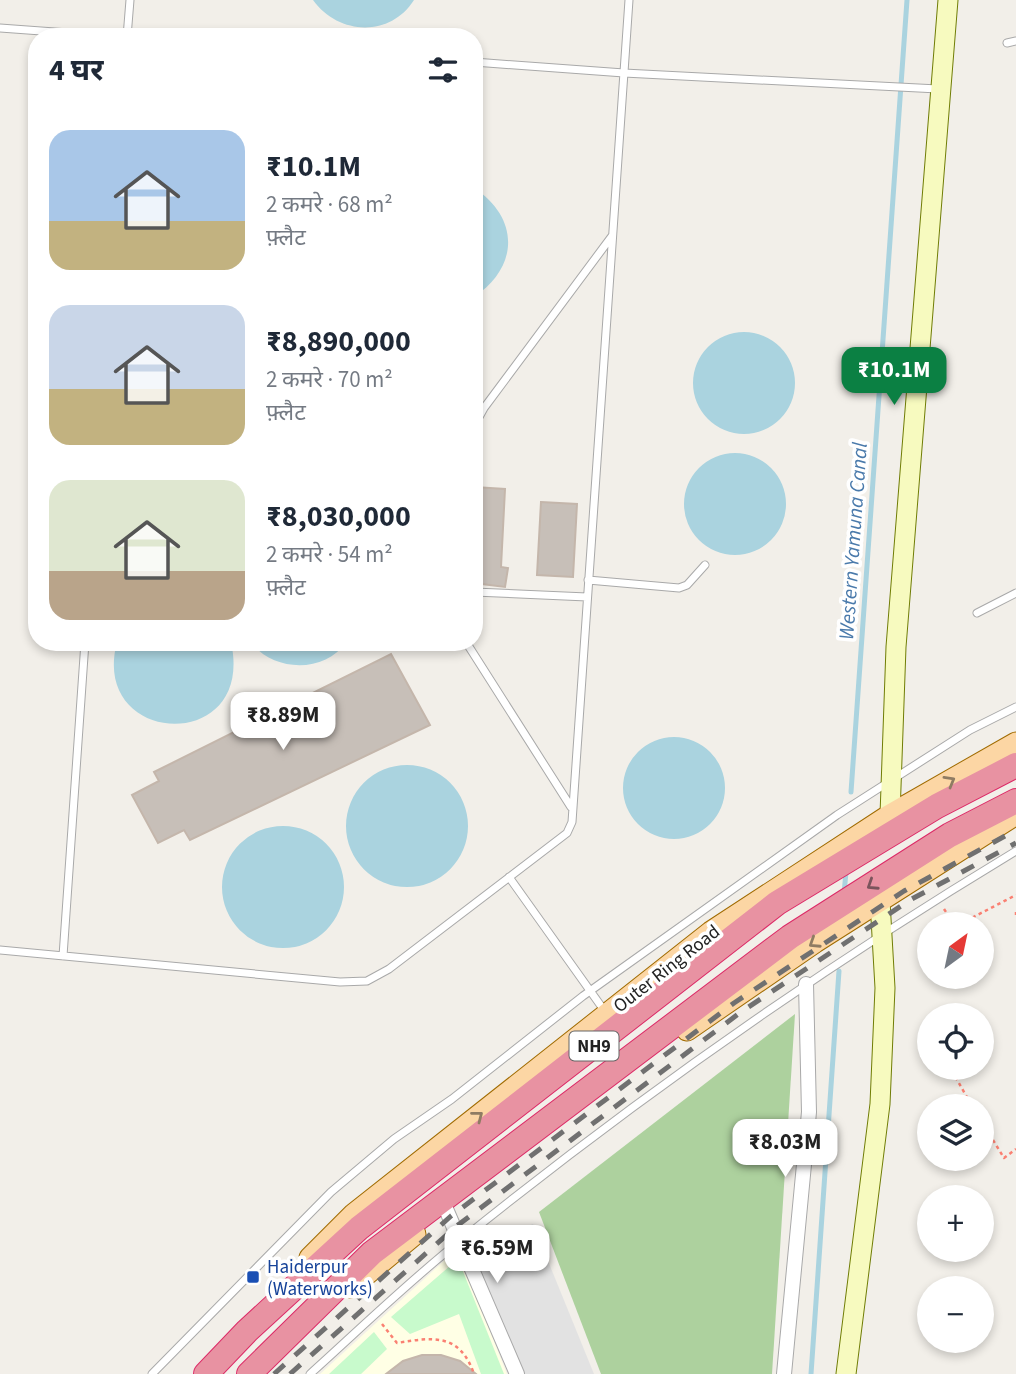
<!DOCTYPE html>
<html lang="hi">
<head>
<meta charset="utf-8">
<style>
	body { margin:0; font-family:"Source Sans 3","Noto Sans Devanagari",sans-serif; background:#f2f2f3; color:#1f2937; height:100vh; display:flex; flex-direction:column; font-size:26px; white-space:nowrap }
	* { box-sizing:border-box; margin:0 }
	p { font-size:23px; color:#747a83 }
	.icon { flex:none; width:38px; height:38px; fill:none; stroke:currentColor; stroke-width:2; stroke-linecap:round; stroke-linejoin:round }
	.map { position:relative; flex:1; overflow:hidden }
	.sheet { position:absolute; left:28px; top:28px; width:455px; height:623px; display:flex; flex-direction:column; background:#fff; border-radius:28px; box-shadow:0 4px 10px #0003 }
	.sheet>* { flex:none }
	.needle { width:46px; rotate:33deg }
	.tools { position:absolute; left:917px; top:912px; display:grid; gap:14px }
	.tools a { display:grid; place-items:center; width:77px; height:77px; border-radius:50%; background:#fff; box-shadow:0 4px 10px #0003; font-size:35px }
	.price { position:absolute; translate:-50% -60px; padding:0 16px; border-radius:14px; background:#fff; color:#222; font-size:23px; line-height:46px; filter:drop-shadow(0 2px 4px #0008) }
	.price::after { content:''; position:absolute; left:50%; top:42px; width:21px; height:16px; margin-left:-10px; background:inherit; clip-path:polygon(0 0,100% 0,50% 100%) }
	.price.active { background:#0b8043; color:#fff }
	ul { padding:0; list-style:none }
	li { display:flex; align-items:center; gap:21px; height:175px; padding:0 21px }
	li span { display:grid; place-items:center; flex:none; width:196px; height:140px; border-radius:21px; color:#555 }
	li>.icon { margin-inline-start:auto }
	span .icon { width:84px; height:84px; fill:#fffc; stroke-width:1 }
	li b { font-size:30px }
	h2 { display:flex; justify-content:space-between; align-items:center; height:84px; padding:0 21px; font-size:30px }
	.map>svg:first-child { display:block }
	.education { fill:#ffffe5 }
	.forest { fill:#add19e }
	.park { fill:#c8facc }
	.parking { fill:#e2e2e2 }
	.water { fill:#aad3df }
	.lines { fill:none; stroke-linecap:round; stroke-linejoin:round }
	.stream { stroke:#aad3df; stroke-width:5 }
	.building { fill:#c7bfb8; stroke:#c4b6ab; stroke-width:2 }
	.lane-casing { stroke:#a9a9a9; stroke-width:9 }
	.street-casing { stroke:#a9a9a9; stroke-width:16 }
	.secondary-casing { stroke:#707d05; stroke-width:21 }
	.primary-casing { stroke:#a06b00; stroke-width:23 }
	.highway-casing { stroke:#dc2a67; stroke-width:26 }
	.path { stroke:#fa8072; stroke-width:2.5; stroke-dasharray:3.5 3.5; stroke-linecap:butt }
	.lane { stroke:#fff; stroke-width:7 }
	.street { stroke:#fff; stroke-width:14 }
	.secondary { stroke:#f7fabf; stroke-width:19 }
	.primary { stroke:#fcd6a4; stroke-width:21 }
	.highway { stroke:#e892a2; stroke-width:24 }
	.rail { stroke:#707070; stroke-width:5; stroke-dasharray:14 14; stroke-linecap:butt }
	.oneway { stroke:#8f7c63 }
	.oneway2 { stroke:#7b545c }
	.transit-dot { fill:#1a4fb4; stroke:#fff; stroke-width:2.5 }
	.labels { text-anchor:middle; stroke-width:7; stroke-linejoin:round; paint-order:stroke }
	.shield { fill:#fff; stroke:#646464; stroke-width:2 }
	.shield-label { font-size:18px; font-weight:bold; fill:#222 }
	.street-label { font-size:19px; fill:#222; stroke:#fff }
	.transit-label { font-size:19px; fill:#164399; stroke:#fff; text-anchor:start }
	.water-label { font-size:21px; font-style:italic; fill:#4a7aab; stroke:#fff }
</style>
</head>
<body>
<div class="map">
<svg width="1016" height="1374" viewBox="0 0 1016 1374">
	<rect width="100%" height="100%" fill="#f2efe9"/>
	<path class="education" d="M457,1249L507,1374H320Z"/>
	<path class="forest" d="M795,1014L772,1374H601L539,1212Z"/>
	<path class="park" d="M458,1259L504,1374H481L459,1314L410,1334L391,1317Z
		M374,1332L387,1349L361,1374H329Z"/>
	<path class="parking" d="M533,1224L594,1374H520L469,1250Z"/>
	<path class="water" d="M313,0H414C390,38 338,35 313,0Z
		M474,188C520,218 519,267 474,297Z
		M693 383a51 51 0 1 1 102 0a51 51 0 1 1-102 0Z
		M684 504a51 51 0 1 1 102 0a51 51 0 1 1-102 0Z
		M117,642H231C256,755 89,747 117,642Z
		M251,642H346C325,674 272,672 251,642Z
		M623 788a51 51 0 1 1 102 0a51 51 0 1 1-102 0Z
		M346 826a61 61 0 1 1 122 0a61 61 0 1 1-122 0Z
		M222 887a61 61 0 1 1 122 0a61 61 0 1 1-122 0Z"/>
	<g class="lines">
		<path class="stream" d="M851,792L907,0
			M844,894L846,872
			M811,1374L839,971"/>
	</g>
	<path class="building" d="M474,487L505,489L501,567L508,568L505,587L474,583Z
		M541,502L577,504L573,577L537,575Z
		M391,654L430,725L190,840L184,830L158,843L132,795L159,781L154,772Z
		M422,1355H441L460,1361L476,1374H386L403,1361Z"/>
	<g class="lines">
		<g class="lane-casing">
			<path id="lane" d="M0,28L123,37
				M127,37L130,0
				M1007,43L1016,41
				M474,62L624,73L938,89
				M474,426L484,408L612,236
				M588,580L679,588L687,585L705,565
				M474,592L587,597
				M977,613L1016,593
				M466,642L571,807
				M509,877L606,1013
				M0,950L340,982L367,981L389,969L567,833L572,822L629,0
				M63,956L85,642
				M152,1374L331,1192L394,1139L452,1099L583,996L837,815L970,730L1016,707
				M310,1374C360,1329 408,1282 461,1240C637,1098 822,968 1016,851"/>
		</g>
		<g class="street-casing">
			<path id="street" d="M446,1209L517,1374
				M784,1374L809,1112L806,984"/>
		</g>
		<g class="secondary-casing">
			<path id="secondary" d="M890,815L896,647L948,0
				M846,1374L880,1104L885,988L880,901"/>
		</g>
		<g class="primary-casing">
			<path id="primary" d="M687,1030L815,942L1016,814
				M310,1258L354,1214L711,932L890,815L1016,743
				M351,1287L415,1234"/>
		</g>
		<g class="highway-casing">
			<path id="highway" d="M206,1374L247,1331L359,1228L777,903L937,806L1016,765
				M249,1374L372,1253L790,937L950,835L1016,801"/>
		</g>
		<path class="path" d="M944,909L954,924
			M1016,912V915
			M960,924L1016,895
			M952,1071L972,1106
			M982,1122L1004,1158L1016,1149
			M382,1324L397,1343C433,1337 460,1333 474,1374"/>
		<use href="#lane" class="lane"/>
		<use href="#street" class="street"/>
		<use href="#secondary" class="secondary"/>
		<use href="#primary" class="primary"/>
		<use href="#highway" class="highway"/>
		<path class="rail" d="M274,1374L451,1216L734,1003L904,891L1016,830
			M290,1374L458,1225L741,1012L910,900L1016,843"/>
	</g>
	<defs><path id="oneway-chevron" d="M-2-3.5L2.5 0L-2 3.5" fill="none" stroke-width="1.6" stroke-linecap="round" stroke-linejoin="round" transform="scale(1.75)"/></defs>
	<g class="oneway">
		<use href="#oneway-chevron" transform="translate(950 781) rotate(-30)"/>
		<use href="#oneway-chevron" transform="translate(814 943) rotate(147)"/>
		<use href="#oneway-chevron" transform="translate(478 1116) rotate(-38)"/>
	</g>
	<use class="oneway2" href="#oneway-chevron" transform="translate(872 885) rotate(147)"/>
	<rect class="transit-dot" x="246" y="1270" width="14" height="14" rx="3.5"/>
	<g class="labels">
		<rect class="shield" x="569.5" y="1031.5" width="49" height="29" rx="5"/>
		<g class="shield-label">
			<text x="594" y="1052">NH9</text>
		</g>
		<g class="street-label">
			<text transform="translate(666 968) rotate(-38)" y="7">Outer Ring Road</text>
		</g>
		<g class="transit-label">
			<text x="267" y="1273">Haiderpur<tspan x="267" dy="22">(Waterworks)</tspan></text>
		</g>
		<g class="water-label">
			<text transform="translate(853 541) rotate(-86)" y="7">Western Yamuna Canal</text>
		</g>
	</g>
</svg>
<div class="tools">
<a><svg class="needle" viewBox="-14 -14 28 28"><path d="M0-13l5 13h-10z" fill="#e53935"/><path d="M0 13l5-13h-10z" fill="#747a83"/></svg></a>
<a><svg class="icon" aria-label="locate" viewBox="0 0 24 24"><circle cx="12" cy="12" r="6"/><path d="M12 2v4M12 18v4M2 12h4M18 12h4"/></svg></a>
<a><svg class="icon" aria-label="layers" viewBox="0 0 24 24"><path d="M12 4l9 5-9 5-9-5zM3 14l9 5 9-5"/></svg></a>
<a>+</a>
<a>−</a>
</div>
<b class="price active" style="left:894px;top:407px">₹10.1M</b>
<b class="price" style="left:283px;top:752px">₹8.89M</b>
<b class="price" style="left:785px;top:1179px">₹8.03M</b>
<b class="price" style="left:497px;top:1285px">₹6.59M</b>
<section class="sheet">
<h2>4 घर<svg class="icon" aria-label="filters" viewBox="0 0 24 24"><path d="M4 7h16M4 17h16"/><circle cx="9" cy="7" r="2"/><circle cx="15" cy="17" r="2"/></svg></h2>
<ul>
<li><span style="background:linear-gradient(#a9c7e8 65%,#c2b280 0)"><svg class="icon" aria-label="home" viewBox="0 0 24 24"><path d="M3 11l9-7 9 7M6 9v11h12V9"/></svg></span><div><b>₹10.1M</b><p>2 कमरे · 68 m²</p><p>फ़्लैट</p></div></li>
<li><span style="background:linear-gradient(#c9d6e8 60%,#c2b280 0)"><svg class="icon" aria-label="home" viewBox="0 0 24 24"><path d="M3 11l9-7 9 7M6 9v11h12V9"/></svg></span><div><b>₹8,890,000</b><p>2 कमरे · 70 m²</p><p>फ़्लैट</p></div></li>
<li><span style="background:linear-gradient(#dfe7d0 65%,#b9a48a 0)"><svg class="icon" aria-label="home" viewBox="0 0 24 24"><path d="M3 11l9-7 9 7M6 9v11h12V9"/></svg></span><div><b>₹8,030,000</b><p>2 कमरे · 54 m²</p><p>फ़्लैट</p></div></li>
</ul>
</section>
</div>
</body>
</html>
